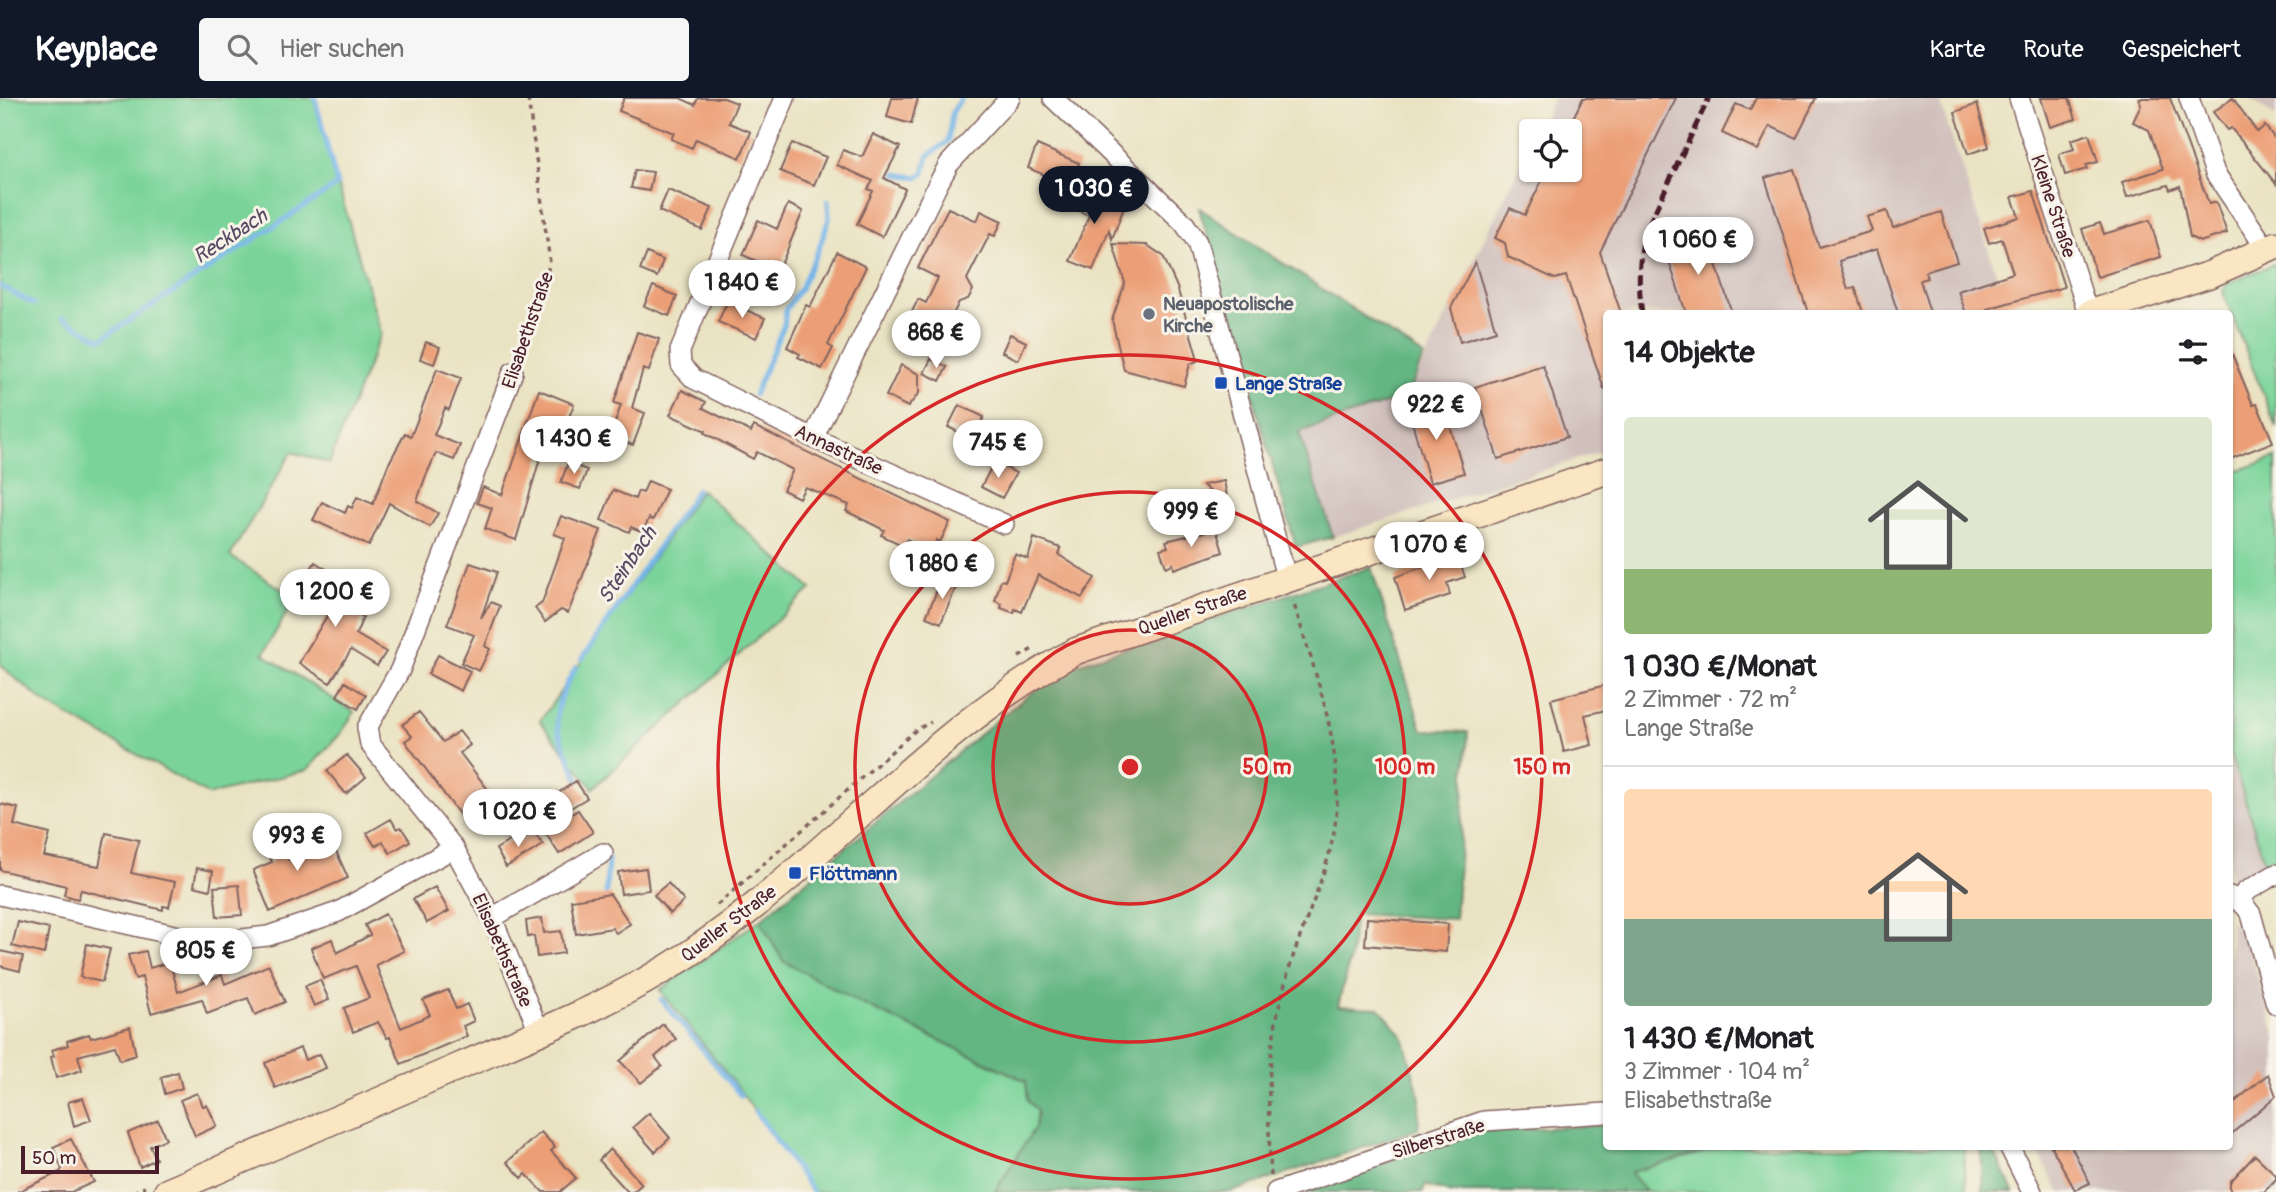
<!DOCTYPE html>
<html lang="de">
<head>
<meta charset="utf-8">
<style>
	body { margin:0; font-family:Pangolin,sans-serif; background:#f6f6f6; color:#202124; height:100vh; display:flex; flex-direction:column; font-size:26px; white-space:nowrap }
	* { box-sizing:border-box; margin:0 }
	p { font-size:23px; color:#757577 }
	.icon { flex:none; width:38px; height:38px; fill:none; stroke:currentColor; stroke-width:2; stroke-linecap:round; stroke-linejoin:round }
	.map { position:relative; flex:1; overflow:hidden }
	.side { position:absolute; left:1603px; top:212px; width:630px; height:840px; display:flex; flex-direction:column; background:#fff; border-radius:7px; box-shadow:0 2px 5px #0004 }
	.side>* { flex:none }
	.buttons { position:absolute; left:1519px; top:21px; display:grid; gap:14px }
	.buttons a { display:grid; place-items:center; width:63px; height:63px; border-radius:7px; background:#fff; box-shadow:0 2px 5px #0004; font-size:35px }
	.scale { position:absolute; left:21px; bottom:18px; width:138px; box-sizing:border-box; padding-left:7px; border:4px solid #4a1f2b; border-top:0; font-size:19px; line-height:24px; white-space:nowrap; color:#4a1f2b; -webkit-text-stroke:5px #f7f3e8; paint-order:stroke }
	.price { position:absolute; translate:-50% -60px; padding:0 16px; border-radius:24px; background:#fff; color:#222; font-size:23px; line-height:46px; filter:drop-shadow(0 2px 4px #0008) }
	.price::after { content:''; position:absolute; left:50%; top:42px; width:21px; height:16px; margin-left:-10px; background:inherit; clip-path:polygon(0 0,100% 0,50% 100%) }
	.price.selected { background:#111827; color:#fff }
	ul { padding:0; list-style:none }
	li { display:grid; align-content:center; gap:14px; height:371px; padding:0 21px }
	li+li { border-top:2px solid #e0e0e0 }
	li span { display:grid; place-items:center; height:217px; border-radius:7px; color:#555 }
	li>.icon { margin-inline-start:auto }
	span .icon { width:126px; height:126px; fill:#fffc; stroke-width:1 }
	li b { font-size:30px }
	h2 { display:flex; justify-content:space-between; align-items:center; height:84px; padding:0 21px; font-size:30px }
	header { display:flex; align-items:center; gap:42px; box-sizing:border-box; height:98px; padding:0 35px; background:#111827; color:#fff }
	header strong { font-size:33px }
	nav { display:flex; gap:38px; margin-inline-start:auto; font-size:24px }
	.search { width:490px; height:63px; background:#f6f6f6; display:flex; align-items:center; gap:18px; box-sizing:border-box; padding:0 24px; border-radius:7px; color:#757577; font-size:26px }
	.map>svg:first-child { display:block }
	.industrial { fill:#d0c0bc }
	.green { fill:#7ad49a; stroke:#627a62; stroke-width:2 }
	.forest { fill:#63b682; stroke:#566a56; stroke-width:2 }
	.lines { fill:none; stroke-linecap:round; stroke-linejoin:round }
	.stream { stroke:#75b5e9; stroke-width:5 }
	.building { fill:#ec9f76 }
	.street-casing { stroke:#826460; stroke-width:22 }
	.secondary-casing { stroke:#826460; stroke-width:29 }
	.path { stroke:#826460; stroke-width:3.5; stroke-dasharray:5 5; stroke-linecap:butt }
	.street { stroke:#fff; stroke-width:19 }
	.secondary { stroke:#fbe6c3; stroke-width:26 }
	.rail { stroke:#4a1f2b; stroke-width:5; stroke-dasharray:10 5; stroke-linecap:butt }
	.ring { fill:none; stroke:#d62828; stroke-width:3.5 }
	.worship-dot { fill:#6b7280; stroke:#f7f3e8; stroke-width:2.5 }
	.transit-dot { fill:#1a4fb4; stroke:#f7f3e8; stroke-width:2.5 }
	.labels { text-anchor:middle; stroke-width:6; stroke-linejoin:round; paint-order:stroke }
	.street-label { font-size:19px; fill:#4a1f2b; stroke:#f7f3e8 }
	.worship-label { font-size:19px; font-weight:bold; fill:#5b616d; stroke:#f7f3e8; text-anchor:start }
	.transit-label { font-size:19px; font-weight:bold; fill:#164399; stroke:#f7f3e8; text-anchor:start }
	.water-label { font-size:21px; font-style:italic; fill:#574c64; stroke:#f7f3e8 }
	.centre { fill:#d62828; stroke:#f7f3e8; stroke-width:3.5 }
	.ring-label { font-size:21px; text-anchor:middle; font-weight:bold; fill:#d62828; stroke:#f7f3e8; stroke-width:6; stroke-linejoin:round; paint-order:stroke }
</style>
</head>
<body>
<header>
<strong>Keyplace</strong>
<div class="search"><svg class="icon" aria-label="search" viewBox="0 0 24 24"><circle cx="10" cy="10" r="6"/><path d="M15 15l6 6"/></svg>Hier suchen</div>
<nav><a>Karte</a><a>Route</a><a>Gespeichert</a></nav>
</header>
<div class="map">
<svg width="2276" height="1094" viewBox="0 0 2276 1094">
	<rect width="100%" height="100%" fill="#f7f3e8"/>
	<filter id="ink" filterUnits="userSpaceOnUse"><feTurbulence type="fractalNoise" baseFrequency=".0143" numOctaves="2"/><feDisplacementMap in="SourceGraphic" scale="14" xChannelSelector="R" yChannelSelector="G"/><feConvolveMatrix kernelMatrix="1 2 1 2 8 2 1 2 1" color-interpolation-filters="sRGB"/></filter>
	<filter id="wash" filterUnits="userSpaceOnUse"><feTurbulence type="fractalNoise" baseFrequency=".00686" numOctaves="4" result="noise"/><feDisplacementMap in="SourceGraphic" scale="28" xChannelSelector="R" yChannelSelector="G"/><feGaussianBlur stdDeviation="1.57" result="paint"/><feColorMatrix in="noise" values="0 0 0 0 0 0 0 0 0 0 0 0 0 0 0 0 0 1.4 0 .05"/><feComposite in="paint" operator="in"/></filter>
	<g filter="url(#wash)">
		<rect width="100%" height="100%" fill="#eae3c3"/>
		<path class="industrial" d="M1554,0H1939L2009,215H1606V352L1333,439L1298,334L1407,298L1531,46V72H1570V33H1538Z
			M2250,0H2276V19Z
			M2230,655L2265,765L2230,784Z
			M2230,821L2246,841L2276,939V1094H2059L2035,1048H2230Z"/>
		<path class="green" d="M0,0H313L381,235L329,365L292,354L230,458L295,500L263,556L354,614L342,634L307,672L209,697L44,604L0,567Z
			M2276,165V329L2223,194L2227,186Z
			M2276,360V759L2265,765L2230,655V375Z
			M701,392L811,491L593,690L540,623Z
			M760,822L783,863L856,903L1026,983L1028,1003L1037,1012L1035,1030L994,1094H812L738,990L660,892Z
			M1727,1048H1964L1966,1094H1645L1630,1074Z"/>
		<path class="forest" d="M1199,110L1424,258L1407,298L1299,334L1333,439L1296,449Z
			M1371,469L1422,632L1468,634L1455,821L1355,816L1350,860L1338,908L1379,910L1403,938L1420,1000L1418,1031L1231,1094H995L1035,1029L1037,1012L1028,1003L1026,983L856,903L783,863L760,822L1004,616L1042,587L1081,565Z
			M1606,1027V1048H1727L1631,1074L1645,1094H1450L1425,1087L1423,1094H1305L1421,1051L1484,1033Z
			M1981,1048H1991L2014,1094H1983Z"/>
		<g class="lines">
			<path class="stream" d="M896,76L917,79L924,75L928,58L948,43L952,15L961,0
				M0,188L34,206
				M62,220L101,241L337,87L315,0
				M754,297L784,227L786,211L801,189L819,150L829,121L828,103
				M582,561L697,392
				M576,569C545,623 556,626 578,681
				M606,794L608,761
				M661,901L741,998
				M755,1013L813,1094"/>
		</g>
		<g id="blocks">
			<path class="building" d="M624,0H680L695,7L698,0H724L737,5L729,25L751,34L740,60L696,41L692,50L671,41L674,35L619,13Z
				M892,0H918L911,26L887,19Z
				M1583,0H1676L1600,154L1621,215H1606V291H1604L1566,178L1555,181L1508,159L1505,145L1495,140L1510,110L1525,117L1547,72H1570V26Z
				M1756,0H1816L1796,40L1770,28L1758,52L1722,35L1736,6L1750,12Z
				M2041,0H2069L2076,21L2050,29Z
				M2139,0H2170L2209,106L2216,104L2227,135L2200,144L2190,139L2180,88L2170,92L2168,87L2127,99L2122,84L2163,71L2149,32L2133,24L2141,7Z
				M2233,0L2257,34L2265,28L2276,42V86L2231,30L2227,32L2213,14Z
				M1977,6L1989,49L1968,56L1955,14Z
				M873,36L900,49L884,80L905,91L882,139L857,126L873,93L868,91L873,83L837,67L843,52L862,59Z
				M2089,36L2098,64L2086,67L2087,71L2065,77L2059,56L2074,51L2071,42Z
				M792,45L826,59L814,87L780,73Z
				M1037,47L1079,65L1070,88L1028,70Z
				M1794,71L1819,149L1872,133L1867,119L1887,113L1893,130L1941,114L1957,164L1925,174L1927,180L1920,182L1930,215H1898L1877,151L1839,163L1848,191L1855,189L1863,215H1808L1765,80Z
				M635,72L653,74L649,93L631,90Z
				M668,92L712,110L702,132L659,113Z
				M1068,93L1099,106L1103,95L1126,104L1112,141L1109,132L1093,172L1070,163L1089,117L1062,106Z
				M2033,93L2064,189L1987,211L1989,215H1966L1958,193L2013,175L2002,141L1989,145L1984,130L2019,119L2012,99Z
				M788,106L803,113L777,177L759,169L761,165L743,157L758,122L777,131Z
				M948,110L977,123L981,113L1002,123L995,138L990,136L967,181L973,192L968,201L959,204L936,251L902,235L918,201L926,205L938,180L918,170Z
				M2150,122L2161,159L2097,179L2082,131L2100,125L2104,136Z
				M1710,136L1715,154H1712L1732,215H1686L1665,151Z
				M1113,146L1147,147L1163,158L1177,189L1197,258V263L1190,266L1184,288L1124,272L1112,222L1125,185Z
				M837,154L866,169L828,247L833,250L822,271L798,259L800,256L787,249L806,207L810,209Z
				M647,155L663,162L657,179L640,172Z
				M1475,164L1496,233L1460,244L1451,210Z
				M653,188L677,198L669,218L644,208Z
				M727,204L765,220L756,240L718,224Z
				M637,234L659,241L649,273L643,271L632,310L645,315L633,347L610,339L621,307L614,305Z
				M1010,236L1026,244L1018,262L1002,254Z
				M426,244L440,249L434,266L420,261Z
				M2230,251L2253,307L2257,306L2273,344L2230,361Z
				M931,261L947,269L940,283L924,275Z
				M901,267L919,276V295L908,309L886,298Z
				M1543,267L1567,339L1498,361L1475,289Z
				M437,271L461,280L449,312L445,310L434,337L460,347L454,362L436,355L425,380L417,403L438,415L430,429L389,405L369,448L313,422L322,404L345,415L348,408L352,410L357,399L373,406L388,367L405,335L411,338Z
				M539,292L574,306L568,322L562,320L550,350L544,347L516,442L485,431L492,410L477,405L483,389L502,397Z
				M682,292L706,304L703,310L751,334L754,328L950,424L940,444L937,442L931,453L907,441L904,448L881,437L884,432L846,413L849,407L805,389L799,400L783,392L793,372L757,354L753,361L705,335L706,333L670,317Z
				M1443,304L1464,375L1430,385L1409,314Z
				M959,307L984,319L973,341L948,329Z
				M994,364L1016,375L1002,400L981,389Z
				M568,365L587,372L580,391L561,384Z
				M648,383L667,391L653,422L649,420L643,434L631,429L629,434L601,422L613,392L635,401L638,393L643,395Z
				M1224,383L1230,413L1203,387Z
				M561,418L601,432L568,515L561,512L545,524L535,510L542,505L565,440L554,436Z
				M1216,431L1223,454L1174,471L1173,466L1166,469L1160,451L1168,449L1166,443Z
				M1034,440L1061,450L1059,457L1095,480L1082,500L1038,477L1022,514L1015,511L1014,515L1001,510L1002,506L995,503L1001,482L1005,483L1015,456L1028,461Z
				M1457,456L1465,479L1447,485L1450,497L1405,512L1395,479Z
				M315,464L348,485L338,502L363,519L356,536L386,554L377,568L351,552L330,585L299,565L334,506L302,486Z
				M470,465L497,474L481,520L491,504L500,508L485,548L490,551L479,573L461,565L474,537L447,527Z
				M942,480L957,487L941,525L926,519Z
				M438,557L470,573L461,593L428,576Z
				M345,584L366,597L358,611L337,598Z
				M1606,587V612L1585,617L1592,647L1564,654L1551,601Z
				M419,614L443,644L459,633L470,647L460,655L492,697L485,702L497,720L473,735L405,643L412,638L402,627Z
				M347,657L366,679L346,696L327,673Z
				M576,683L587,700L564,714L554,698Z
				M0,706L18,710L14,727L50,736L44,758L99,768L106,735L139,742L131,775L175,784L169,809L163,808V812L81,792L78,801L64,797L66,788L0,772Z
				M578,712L593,734L559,756L545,734Z
				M391,721L397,731L401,729L410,743L390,755L383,744L375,748L367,735Z
				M278,734L289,762L332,744L348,780L270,814L253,772L272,764L262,741Z
				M534,734L543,747L506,769L496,751L513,741L516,746Z
				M197,770L213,773L210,792L194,788Z
				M646,770L649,792L621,796L618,774Z
				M668,785L684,803L670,816L654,797Z
				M239,787L242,817L217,819L214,789Z
				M435,789L449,813L427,825L413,801Z
				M610,796L630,826L616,835L612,830L576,836L571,802Z
				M385,816L404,853L376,867L401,930L430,917L423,902L448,892L456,911L467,906L474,923L463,928L467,938L401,966L390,939L387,940L378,924L353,934L344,910L369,900L356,868L323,881L311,850L332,841L337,855L370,837L365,827Z
				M542,820L544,835L561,833L564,855L537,859L534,838L528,839L526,823Z
				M1367,820L1448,826L1446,854L1365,847Z
				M18,824L49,831L44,856L12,848Z
				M87,846L110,851L102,884L80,879Z
				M0,853L23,858L20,873L0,868Z
				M146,853L150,870L170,864L178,894L222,877L225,886L269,867L285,904L255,917L248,900L207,916L202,901L151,915L142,879L135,881L128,857Z
				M320,882L329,902L314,908L305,888Z
				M663,926L676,941L655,959L662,968L641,985L620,963Z
				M130,929L136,957L120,962L115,948L78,958L82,972L56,980L51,959L54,958L52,952L68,947L67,943L89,936L91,940Z
				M300,950L305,962L320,956L326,970L275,990L265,965Z
				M178,974L182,990L165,996L161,979Z
				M2268,976L2276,998L2230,1037V1008Z
				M197,995L203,1008L207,1007L217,1028L195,1038L180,1002Z
				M83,1000L91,1022L74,1028L68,1004Z
				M649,1015L670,1040L655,1054L633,1029Z
				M158,1022L166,1041L150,1048L156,1061L140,1069L128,1035Z
				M541,1034L555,1049L551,1053L576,1080L560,1094H543L526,1076L522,1080L507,1064Z
				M71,1041L94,1084L71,1094H17L60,1074L62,1071L53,1049Z
				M2051,1048H2071L2090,1085L2075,1092Z
				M610,1051L642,1086L633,1094H628L599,1062Z
				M2255,1057L2276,1077V1081L2264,1094H2230V1084Z"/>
		</g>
	</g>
	<g filter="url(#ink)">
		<use href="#blocks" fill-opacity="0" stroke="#826460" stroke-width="2"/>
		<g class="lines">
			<g class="street-casing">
				<path id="street" d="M785,0L680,253L681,267L694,281L813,340L1004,426
					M1053,0L1184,125L1197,144L1286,479
					M2019,0L2088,215
					M2189,0L2215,75L2267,152
					M513,274L400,572L367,630L370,646L454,750L492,820L540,935
					M813,340L938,86L949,66L1010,0
					M0,797L196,842H233L268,838L338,814L454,750
					M2230,798L2244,807L2251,816L2276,906
					M2239,803L2245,794L2276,776
					M492,820L603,755
					M2009,1048L2032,1094
					M1276,1094L1484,1023L1606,1015"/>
			</g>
			<g class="secondary-casing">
				<path id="secondary" d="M2090,215L2211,176L2276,147
					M167,1094C264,1052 361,1011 458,969C537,935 617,904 689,856C826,765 930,630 1076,553L1606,373"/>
			</g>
			<path class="path" d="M518,259L550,165L528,0
				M1019,559L1036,549
				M717,807L916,632L931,624
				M1271,1078C1267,1004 1266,950 1287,878C1303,821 1335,766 1337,705C1339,635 1313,569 1293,503
				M133,1094L145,1089"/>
			<use href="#street" class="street"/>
			<use href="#secondary" class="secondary"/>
			<path class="rail" d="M2274,0L2276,1
				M1642,215C1638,186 1638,160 1646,132L1709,0"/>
		</g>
	</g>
	<circle cx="1130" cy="669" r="137" fill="#d62828" fill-opacity=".12"/>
	<g class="ring">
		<circle cx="1130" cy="669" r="137"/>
		<circle cx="1130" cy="669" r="275"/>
		<circle cx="1130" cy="669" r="412"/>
	</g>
	<circle class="worship-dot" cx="1149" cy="216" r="7"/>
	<g class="transit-dot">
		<rect x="1214" y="278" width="14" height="14" rx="3.5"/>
		<rect x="788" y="768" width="14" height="14" rx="3.5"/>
	</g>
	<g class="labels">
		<g class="street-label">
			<text transform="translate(2054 108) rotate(72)" y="7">Kleine Straße</text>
			<text transform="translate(527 232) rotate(-71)" y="7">Elisabethstraße</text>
			<text transform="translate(839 351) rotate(25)" y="7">Annastraße</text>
			<text transform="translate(1192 512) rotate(-19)" y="7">Queller Straße</text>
			<text transform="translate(728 825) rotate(-37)" y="7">Queller Straße</text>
			<text transform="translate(503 852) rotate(66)" y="7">Elisabethstraße</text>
			<text transform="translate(1438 1040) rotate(-17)" y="7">Silberstraße</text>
		</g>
		<g class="worship-label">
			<text x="1163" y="212">Neuapostolische<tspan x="1163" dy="22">Kirche</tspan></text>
		</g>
		<g class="transit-label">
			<text x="1235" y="292">Lange Straße</text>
			<text x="809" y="782">Flöttmann</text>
		</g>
		<g class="water-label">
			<text transform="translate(230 138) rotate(-33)" y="7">Reckbach</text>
			<text transform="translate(627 467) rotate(-56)" y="7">Steinbach</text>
		</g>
	</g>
	<circle cx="1130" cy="669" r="10" class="centre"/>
	<g class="ring-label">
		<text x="1267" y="676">50 m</text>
		<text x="1405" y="676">100 m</text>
		<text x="1542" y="676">150 m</text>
	</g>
</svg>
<div class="buttons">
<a><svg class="icon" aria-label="locate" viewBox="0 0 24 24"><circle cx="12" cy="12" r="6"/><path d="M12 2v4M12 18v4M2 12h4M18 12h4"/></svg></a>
</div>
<div class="scale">50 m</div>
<b class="price selected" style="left:1094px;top:128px">1 030 €</b>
<b class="price" style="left:1698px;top:179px">1 060 €</b>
<b class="price" style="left:742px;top:222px">1 840 €</b>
<b class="price" style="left:936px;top:272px">868 €</b>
<b class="price" style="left:1436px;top:344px">922 €</b>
<b class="price" style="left:574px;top:378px">1 430 €</b>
<b class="price" style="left:998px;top:382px">745 €</b>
<b class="price" style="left:1191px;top:451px">999 €</b>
<b class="price" style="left:1429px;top:484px">1 070 €</b>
<b class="price" style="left:942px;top:503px">1 880 €</b>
<b class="price" style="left:335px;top:531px">1 200 €</b>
<b class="price" style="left:518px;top:751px">1 020 €</b>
<b class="price" style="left:297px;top:775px">993 €</b>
<b class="price" style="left:206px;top:890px">805 €</b>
<section class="side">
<h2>14 Objekte<svg class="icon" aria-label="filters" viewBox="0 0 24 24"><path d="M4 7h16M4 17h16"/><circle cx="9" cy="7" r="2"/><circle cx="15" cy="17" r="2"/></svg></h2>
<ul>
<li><span style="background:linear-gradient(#dfe7d0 70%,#8fb573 0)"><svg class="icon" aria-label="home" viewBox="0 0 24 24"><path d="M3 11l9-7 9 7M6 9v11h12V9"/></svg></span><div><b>1 030 €/Monat</b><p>2 Zimmer · 72 m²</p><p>Lange Straße</p></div></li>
<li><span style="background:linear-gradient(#ffd9b3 60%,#7fa58c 0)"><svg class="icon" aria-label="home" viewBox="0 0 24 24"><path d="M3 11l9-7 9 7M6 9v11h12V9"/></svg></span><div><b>1 430 €/Monat</b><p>3 Zimmer · 104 m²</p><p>Elisabethstraße</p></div></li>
</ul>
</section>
</div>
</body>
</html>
